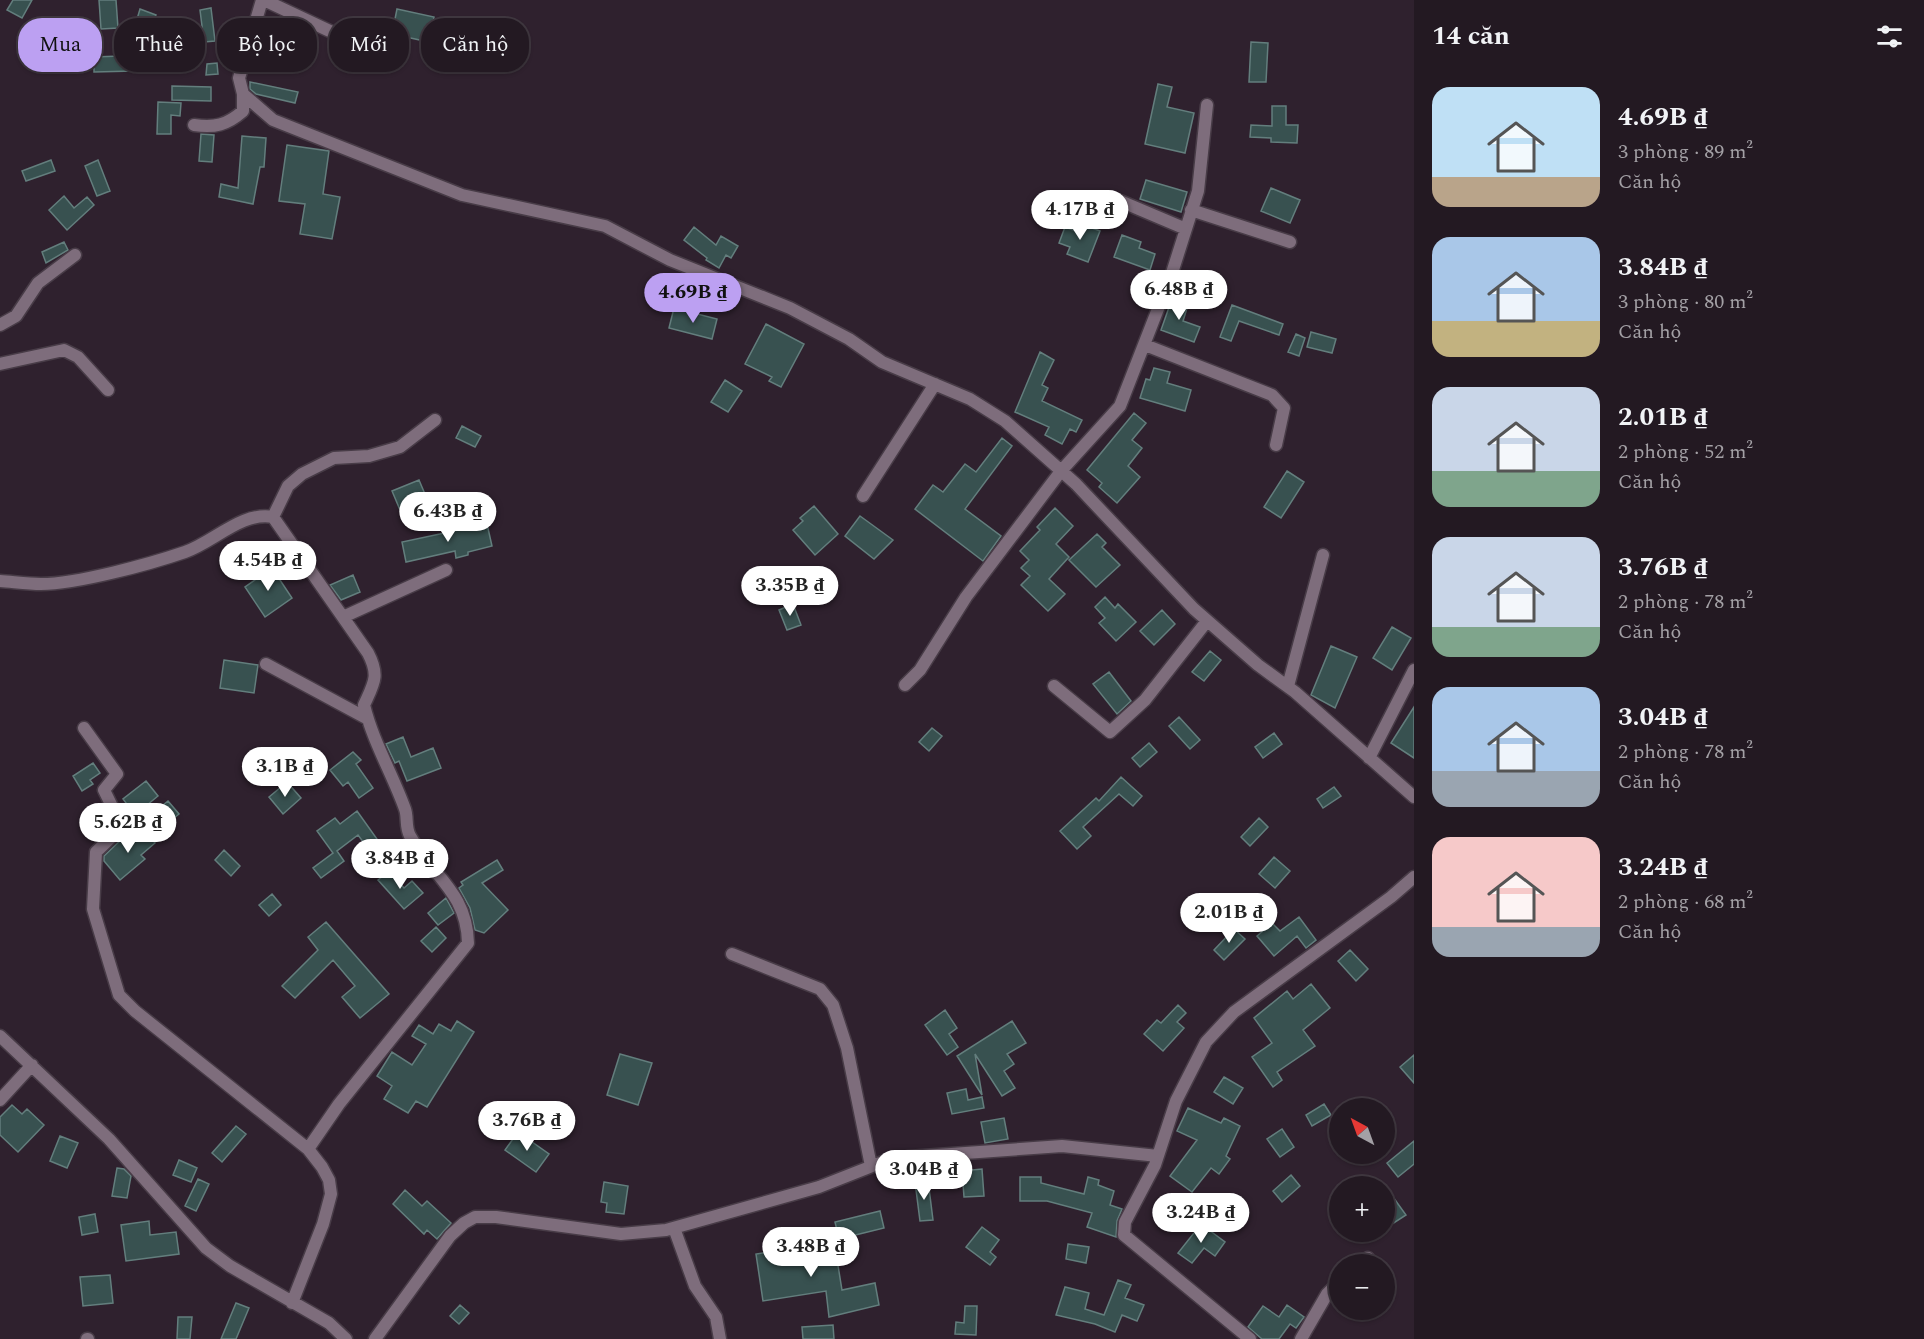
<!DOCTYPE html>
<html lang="vi">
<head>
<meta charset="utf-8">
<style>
	body { margin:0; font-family:Spectral,serif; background:#2b222a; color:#f1f3f6; height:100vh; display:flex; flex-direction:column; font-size:22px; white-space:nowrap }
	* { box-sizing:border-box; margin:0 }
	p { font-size:20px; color:#a3a0a5 }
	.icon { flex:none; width:33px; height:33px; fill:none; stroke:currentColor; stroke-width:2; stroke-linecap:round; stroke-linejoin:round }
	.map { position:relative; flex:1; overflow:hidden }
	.side { display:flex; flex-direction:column; background:#231922; width:510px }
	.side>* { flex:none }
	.guide { position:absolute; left:18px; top:18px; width:570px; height:54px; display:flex; gap:12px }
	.needle { width:39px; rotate:319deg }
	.controls { position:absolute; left:1329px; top:1098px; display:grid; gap:12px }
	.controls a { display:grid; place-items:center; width:66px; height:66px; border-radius:50%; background:#231922; box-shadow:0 2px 4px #0004,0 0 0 2px #403840; font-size:30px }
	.price { position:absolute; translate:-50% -51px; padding:0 14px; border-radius:21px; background:#fff; color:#222; font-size:20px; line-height:39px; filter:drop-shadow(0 2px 3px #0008) }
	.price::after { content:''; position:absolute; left:50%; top:36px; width:18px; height:14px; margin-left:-9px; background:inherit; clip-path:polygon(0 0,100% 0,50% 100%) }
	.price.current { background:#bca0f2; color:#111 }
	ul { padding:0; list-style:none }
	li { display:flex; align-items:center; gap:18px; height:150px; padding:0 18px }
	li span { display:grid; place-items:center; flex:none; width:168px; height:120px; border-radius:18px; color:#555 }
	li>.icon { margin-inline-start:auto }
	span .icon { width:72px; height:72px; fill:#fffc; stroke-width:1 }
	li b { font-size:26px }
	h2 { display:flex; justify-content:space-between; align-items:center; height:72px; padding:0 18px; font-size:26px }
	.pill { padding:0 21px; border-radius:24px; background:#231922; box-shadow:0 2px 4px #0004,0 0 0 2px #403840; font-size:21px; line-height:54px }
	.pill.current { background:#bca0f2; color:#111 }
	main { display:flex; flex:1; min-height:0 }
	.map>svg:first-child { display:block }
	.building { fill:#385150; stroke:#637e7d; stroke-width:1.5 }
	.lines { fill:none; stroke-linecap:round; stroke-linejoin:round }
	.minor-casing { stroke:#483c47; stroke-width:15 }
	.minor { stroke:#7e6d7c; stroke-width:12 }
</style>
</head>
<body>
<main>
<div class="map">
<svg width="1414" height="1339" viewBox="0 0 1414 1339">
	<rect width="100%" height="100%" fill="#2f212e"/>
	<path class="building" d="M13,0H32L22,18L7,10Z
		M99,0H116L118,28L101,29Z
		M211,8L215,41L204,42L200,10Z
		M140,9L156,15L146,41L132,36Z
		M397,9L434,17L429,42L392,34Z
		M276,23L290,27L287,38L292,39L290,42L301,45L295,68L266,61Z
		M1251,42L1268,43L1266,82H1249Z
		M190,46H203V57H190Z
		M120,56L121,62L123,56H133L134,71L94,72V57Z
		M217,63L218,74L206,75L207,64Z
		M250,82L298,92L295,103L256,94L250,89Z
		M1158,84L1172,87L1167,107L1194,113L1185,153L1145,144Z
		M172,86L211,87V101L172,100Z
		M158,102L181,103L180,116L171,115V134H157Z
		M1272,106H1286V125H1298L1297,143L1271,142V138L1250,137L1251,125L1272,126Z
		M201,134L214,135L212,162L199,161Z
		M242,136L266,138L264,167H260L253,204L219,197L221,184L238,188Z
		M287,145L329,151L323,194L340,197L332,239L300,234L305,204L279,201Z
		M51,160L55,171L26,181L22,171Z
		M98,160L110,191L97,196L85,166Z
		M1146,180L1187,192L1181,212L1140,199Z
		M1271,188L1300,200L1290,223L1261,211Z
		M64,196L74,208L87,197L94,205L67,230L49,210Z
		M1079,223L1100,231L1088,262L1067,254L1070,247L1059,243L1065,227L1076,231Z
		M694,227L716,245L721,236L738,246L731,258L726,255L719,268L706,260L707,258L684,240Z
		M1122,235L1141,242L1139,248L1155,254L1150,270L1114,257Z
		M64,242L68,250L46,263L42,252Z
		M1173,296L1189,302L1183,321L1200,327L1194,342L1161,330Z
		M1232,305L1283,324L1279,335L1239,321L1231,341L1220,337Z
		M674,308L717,319L712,339L669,328Z
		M766,324L804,344L781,387L769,381L772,377L745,364Z
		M1311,332L1336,339L1332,353L1307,347Z
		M1296,334L1305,338L1299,356L1288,352Z
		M1040,352L1054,360L1042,385L1048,388L1042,401L1082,420L1076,432L1070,429L1062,444L1045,435L1049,427L1015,412Z
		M1154,368L1170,372L1167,383L1191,390L1185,411L1140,398L1146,379L1150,380Z
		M725,380L742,391L728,412L711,402Z
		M1134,413L1146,423L1132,440L1142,448L1128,466L1140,477L1117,503L1099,487L1102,483L1087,470Z
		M462,426L481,436L475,447L456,438Z
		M1002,438L1012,446L965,509L1001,536L983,561L915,509L933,485L943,492L965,464L976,472Z
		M1287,471L1304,482L1281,518L1264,507Z
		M419,480L433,513L406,524L392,491Z
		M814,506L838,534L815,555L793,530L803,521L800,518Z
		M1055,508L1073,526L1056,544L1069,557L1049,579L1065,594L1048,611L1021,585L1030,576L1021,568L1029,560L1020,551L1040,530L1037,527Z
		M860,516L893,540L874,559L845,536Z
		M487,524L492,546L468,552V555L456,558L455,551L406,562L402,542Z
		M1097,534L1106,543L1102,547L1120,565L1096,587L1069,560Z
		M272,568L292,598L265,617L245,587Z
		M353,575L360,592L341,600L330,585Z
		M802,584L807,594L792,602L787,592Z
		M1105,597L1115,608L1118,604L1136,622L1116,641L1099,623L1105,618L1095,607Z
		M793,604L801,625L787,630L779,610Z
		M1162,610L1175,624L1154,645L1140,631Z
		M1392,627L1411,638L1392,670L1373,658Z
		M1331,646L1357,657L1335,708L1311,695Z
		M1210,651L1221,660L1204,681L1192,672Z
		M224,660L258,665L254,693L220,688Z
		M1109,672L1131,701L1117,714L1093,684Z
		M1414,707V758L1391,743Z
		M1179,717L1200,740L1190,749L1169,726Z
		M932,728L942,736L929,751L919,742Z
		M1274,733L1282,744L1263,758L1255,747Z
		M403,737L411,757L433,748L441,768L407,781L399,761L395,763L386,744Z
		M1149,743L1157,752L1140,767L1132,758Z
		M353,752L361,760L356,764L373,788L359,798L348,782L343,786L330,770Z
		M93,763L100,773L90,780L93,784L82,791L73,776Z
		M1121,777L1142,796L1133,806L1119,794L1083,827L1091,836L1077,849L1060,831L1096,798L1099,801Z
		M146,781L158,796L135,815L123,799Z
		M287,782L301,798L283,814L269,797Z
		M1334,787L1341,796L1323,808L1317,799Z
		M168,801L179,814L168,823L157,810Z
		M357,811L377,839L367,847L358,835L337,851L344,861L321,878L313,868L333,853L317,831L335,818L340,824Z
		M1259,818L1268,827L1250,846L1241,837Z
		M143,828L155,843L141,855L145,859L120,880L104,861V856L125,836L128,840Z
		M224,850L240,866L231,876L215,860Z
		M1274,857L1290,871L1275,888L1259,874Z
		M497,860L503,870L482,883L508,910L484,933L475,930L470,908L459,888L463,885L461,882Z
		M389,871L404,888L412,881L423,893L404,909L378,880Z
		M272,894L281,905L269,916L259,905Z
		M446,898L454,913L438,925L428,913Z
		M1299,917L1316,940L1306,948L1297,936L1274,956L1257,936L1272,923L1280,931Z
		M326,922L389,994L360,1018L342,997L355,986L333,960L295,998L282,986L318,950L308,937Z
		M436,927L446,938L432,952L421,941Z
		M1234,929L1245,939L1224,960L1214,950Z
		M1350,950L1368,969L1356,981L1338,961Z
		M1311,984L1330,1008L1303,1030L1315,1046L1277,1072L1282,1080L1273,1087L1252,1057L1272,1043L1254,1018L1287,991L1293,999Z
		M1178,1005L1186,1013L1177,1022L1184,1028L1163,1051L1144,1034L1157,1020L1161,1023Z
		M945,1010L957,1028L949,1034L958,1047L947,1055L925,1025Z
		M457,1021L474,1032L427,1107L416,1101L408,1113L384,1099L392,1086L377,1076L392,1052L412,1065L426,1044L412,1036L419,1025L433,1034L439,1024L451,1031Z
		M1012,1021L1026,1043L1007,1054L1014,1064L1004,1071L1015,1088L1002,1096L975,1054L982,1095L957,1056Z
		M620,1054L652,1063L638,1105L607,1095Z
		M1414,1055V1083L1400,1067Z
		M1224,1077L1243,1088L1233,1104L1214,1092Z
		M966,1089L968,1100L982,1097L984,1108L952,1114L947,1093Z
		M1324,1104L1331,1115L1312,1126L1306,1115Z
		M12,1105L22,1114L27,1109L44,1125L18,1152L0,1135V1117Z
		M1188,1108L1221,1123L1224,1118L1240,1126L1226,1156L1230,1159L1219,1174L1211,1168L1192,1192L1170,1176L1197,1140L1177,1131Z
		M1004,1118L1008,1139L985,1143L981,1122Z
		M236,1126L246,1134L222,1162L212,1153Z
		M1282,1129L1294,1147L1280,1157L1267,1139Z
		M518,1132L549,1154L536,1172L505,1150Z
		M60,1136L78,1143L67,1168L50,1161Z
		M1414,1141V1164L1398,1177L1387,1163Z
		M179,1160L197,1168L191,1182L173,1175Z
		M117,1168L124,1169L131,1176L127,1198L112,1196Z
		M982,1169L984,1196L964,1197L962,1171Z
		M1291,1175L1300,1186L1282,1202L1273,1191Z
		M1020,1177H1041V1183L1084,1194L1088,1177L1099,1180L1098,1185L1114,1191L1110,1205L1122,1209L1117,1221L1116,1237L1087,1227L1092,1213L1047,1201H1020Z
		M198,1179L209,1184L196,1211L185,1206Z
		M928,1180L933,1220L920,1221L915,1182Z
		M604,1182L628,1186L624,1214L606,1212L607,1203L601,1202Z
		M405,1190L422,1206L427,1201L451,1223L437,1239L427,1230L424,1234L393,1204Z
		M1393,1197L1406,1215L1389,1226L1384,1219V1202Z
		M880,1211L884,1228L839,1239L835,1222Z
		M95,1214L98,1232L82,1235L79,1217Z
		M149,1221L150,1235L176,1232L179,1254L126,1261L121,1225Z
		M1201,1224L1225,1242L1215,1256L1204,1248L1192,1263L1178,1253Z
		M982,1227L999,1240L990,1252L996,1257L990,1265L966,1247Z
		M834,1241L842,1290L875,1283L879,1305L829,1317L826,1291L763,1301L756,1254Z
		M1068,1244L1089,1247L1086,1263L1066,1259Z
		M110,1275L113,1303L83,1306L80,1277Z
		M1118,1280L1131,1285L1125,1298L1144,1305L1137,1321L1122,1315L1115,1332L1095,1324L1056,1315L1065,1287L1089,1293L1085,1309L1104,1315Z
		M236,1303L249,1308L236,1339H221Z
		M460,1305L469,1313L459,1324L450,1316Z
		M1287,1305L1304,1317L1296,1328L1290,1324L1279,1339H1262L1248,1327L1263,1306L1279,1317Z
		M965,1306H977L976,1335L955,1334L956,1322L964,1323Z
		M178,1317H192L190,1339H177Z
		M833,1325L834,1339H803L802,1327Z"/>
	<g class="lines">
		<g class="minor-casing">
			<path id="minor" d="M262,0L239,78L243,94L273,120L462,195L605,226L670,260L790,308L849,339L882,362L970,399L1005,421L1076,484L1194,609L1258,665L1295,692L1414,797
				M264,0L334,33
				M194,125C215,128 227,125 243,111V94
				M1120,201L1186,229
				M1191,210L1290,242
				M0,325L16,316L38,283L75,255
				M1145,345L1272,395L1284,408L1276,445
				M0,364L64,350L78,357L108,390
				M863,496L935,384
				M273,517L288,486L302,474L334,458L369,456L400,447L435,420
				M0,581C14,582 28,584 41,584C77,584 150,564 185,552C214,542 242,511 273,517L368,653C380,676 374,683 364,705C373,742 392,773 405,809C408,817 405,827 410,836C432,876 467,892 468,943L339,1104L308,1149
				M343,617L446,570
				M266,664L368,719
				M905,685L920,670L966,597L1061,471L1120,406L1172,273L1198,191L1207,105
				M1054,686L1110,732L1145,700L1207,621
				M1288,686L1323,555
				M84,728L117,774L104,790L122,827L96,852L93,909L119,995L135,1011L308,1149L322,1167L329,1180L331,1194L323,1224L292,1303
				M1369,758L1414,670
				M732,954L820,989L833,1005L847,1048L871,1166
				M0,1036L109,1139L206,1248L230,1266L329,1323L346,1339
				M0,1100L32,1065
				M674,1228L695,1286L716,1317L720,1339
				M1359,1264L1368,1258
				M87,1339H88
				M375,1339L450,1236L464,1223L475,1217H496L621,1234L666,1230L819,1187L885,1161L909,1157L1062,1146L1158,1156
				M1250,1339L1124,1235L1125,1222L1155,1165L1176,1101L1206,1042L1234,1012L1391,897L1414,877
				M1301,1339L1327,1294L1340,1281"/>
		</g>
		<use href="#minor" class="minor"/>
	</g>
</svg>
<div class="controls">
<a><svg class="needle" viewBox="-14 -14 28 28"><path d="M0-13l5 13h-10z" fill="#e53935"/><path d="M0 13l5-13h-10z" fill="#a3a0a5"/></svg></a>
<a>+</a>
<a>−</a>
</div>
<b class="price" style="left:1080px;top:241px">4.17B ₫</b>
<b class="price" style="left:1179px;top:321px">6.48B ₫</b>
<b class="price current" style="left:693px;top:324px">4.69B ₫</b>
<b class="price" style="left:448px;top:543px">6.43B ₫</b>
<b class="price" style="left:268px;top:592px">4.54B ₫</b>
<b class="price" style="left:790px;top:617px">3.35B ₫</b>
<b class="price" style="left:285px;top:798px">3.1B ₫</b>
<b class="price" style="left:128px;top:854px">5.62B ₫</b>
<b class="price" style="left:400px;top:890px">3.84B ₫</b>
<b class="price" style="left:1229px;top:944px">2.01B ₫</b>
<b class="price" style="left:527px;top:1152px">3.76B ₫</b>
<b class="price" style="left:924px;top:1201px">3.04B ₫</b>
<b class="price" style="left:1201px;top:1244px">3.24B ₫</b>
<b class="price" style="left:811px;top:1278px">3.48B ₫</b>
<div class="guide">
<a class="pill current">Mua</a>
<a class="pill">Thuê</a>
<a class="pill">Bộ lọc</a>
<a class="pill">Mới</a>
<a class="pill">Căn hộ</a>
</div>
</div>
<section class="side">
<h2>14 căn<svg class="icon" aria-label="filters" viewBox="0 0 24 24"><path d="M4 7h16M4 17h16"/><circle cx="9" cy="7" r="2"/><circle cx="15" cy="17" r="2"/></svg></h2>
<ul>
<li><span style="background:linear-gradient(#bfe0f5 75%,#b9a48a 0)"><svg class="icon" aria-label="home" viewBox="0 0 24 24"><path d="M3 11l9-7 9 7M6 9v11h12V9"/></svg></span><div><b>4.69B ₫</b><p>3 phòng · 89 m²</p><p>Căn hộ</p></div></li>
<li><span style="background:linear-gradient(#a9c7e8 70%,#c2b280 0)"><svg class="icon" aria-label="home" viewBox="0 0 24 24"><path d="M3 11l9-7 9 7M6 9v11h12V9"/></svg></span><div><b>3.84B ₫</b><p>3 phòng · 80 m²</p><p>Căn hộ</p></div></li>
<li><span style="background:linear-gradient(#c9d6e8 70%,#7fa58c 0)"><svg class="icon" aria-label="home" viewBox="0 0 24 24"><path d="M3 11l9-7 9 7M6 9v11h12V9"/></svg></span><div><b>2.01B ₫</b><p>2 phòng · 52 m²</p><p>Căn hộ</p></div></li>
<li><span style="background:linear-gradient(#c9d6e8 75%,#7fa58c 0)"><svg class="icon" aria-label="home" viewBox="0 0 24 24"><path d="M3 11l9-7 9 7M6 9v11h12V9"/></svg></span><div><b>3.76B ₫</b><p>2 phòng · 78 m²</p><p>Căn hộ</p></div></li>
<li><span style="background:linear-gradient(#a9c7e8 70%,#9aa5b1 0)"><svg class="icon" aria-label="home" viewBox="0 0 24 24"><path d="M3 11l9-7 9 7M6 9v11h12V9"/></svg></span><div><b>3.04B ₫</b><p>2 phòng · 78 m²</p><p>Căn hộ</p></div></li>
<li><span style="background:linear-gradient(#f6c9c9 75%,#9aa5b1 0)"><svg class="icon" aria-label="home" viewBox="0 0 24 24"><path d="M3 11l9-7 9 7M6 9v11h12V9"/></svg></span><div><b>3.24B ₫</b><p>2 phòng · 68 m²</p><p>Căn hộ</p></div></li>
</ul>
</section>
</main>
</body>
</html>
